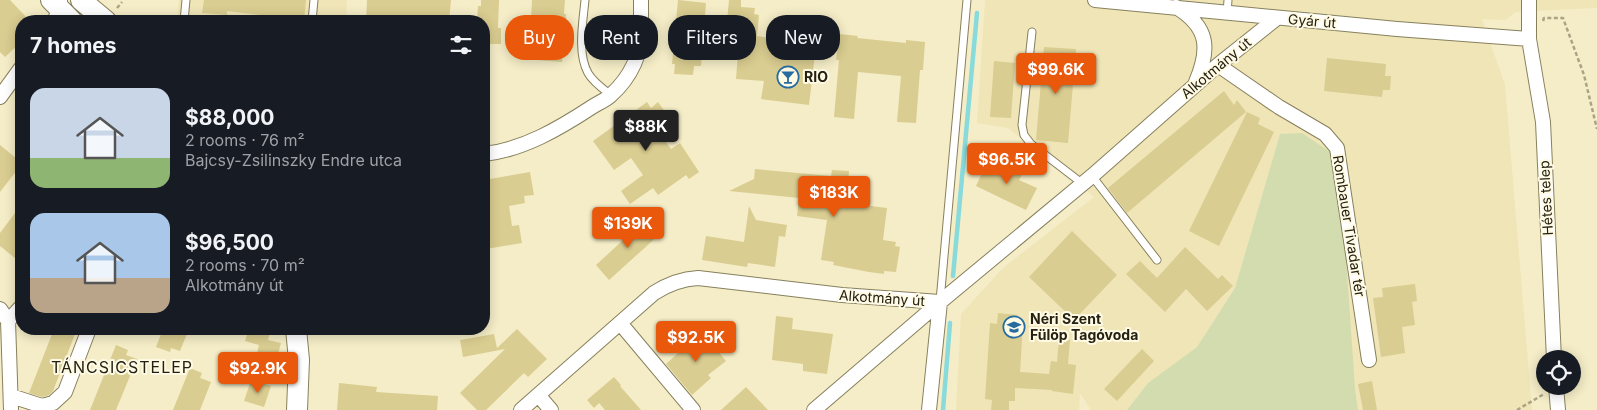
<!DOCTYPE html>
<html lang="en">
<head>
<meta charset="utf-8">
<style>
	body { margin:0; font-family:Inter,sans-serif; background:#20242c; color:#f1f3f6; height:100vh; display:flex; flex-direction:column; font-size:19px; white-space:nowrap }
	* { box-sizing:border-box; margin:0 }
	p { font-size:16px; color:#9ea1a6 }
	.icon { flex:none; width:28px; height:28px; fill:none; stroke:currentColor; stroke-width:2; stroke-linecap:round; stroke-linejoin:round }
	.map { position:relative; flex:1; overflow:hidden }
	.side { position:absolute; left:15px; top:15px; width:475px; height:320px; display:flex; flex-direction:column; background:#171b24; border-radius:20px; box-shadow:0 2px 12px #0003 }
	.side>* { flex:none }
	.banner { position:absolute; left:505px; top:15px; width:475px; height:45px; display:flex; gap:10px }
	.fabs { position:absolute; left:1536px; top:350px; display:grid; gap:10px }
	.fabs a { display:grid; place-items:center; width:45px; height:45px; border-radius:50%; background:#171b24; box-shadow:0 2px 12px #0003; font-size:25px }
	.price { position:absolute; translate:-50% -42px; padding:0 11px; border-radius:5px; background:#ea580c; color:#fff; font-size:16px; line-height:32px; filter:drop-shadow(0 1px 2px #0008) }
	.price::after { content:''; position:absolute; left:50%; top:30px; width:15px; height:11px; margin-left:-8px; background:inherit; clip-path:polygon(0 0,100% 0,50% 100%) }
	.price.current { background:#222; color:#fff }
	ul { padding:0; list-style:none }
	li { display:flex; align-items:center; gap:15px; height:125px; padding:0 15px }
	li span { display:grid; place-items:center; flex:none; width:140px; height:100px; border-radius:15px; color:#555 }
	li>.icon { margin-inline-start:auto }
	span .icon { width:60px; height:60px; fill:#fffc; stroke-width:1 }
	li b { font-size:21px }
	h2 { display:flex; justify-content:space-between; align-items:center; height:60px; padding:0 15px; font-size:21px }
	.tag { padding:0 18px; border-radius:20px; background:#171b24; box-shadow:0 2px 12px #0003; font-size:18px; line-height:45px }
	.tag.current { background:#ea580c; color:#fff }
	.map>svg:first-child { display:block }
	.built { fill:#efe5b7 }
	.green { fill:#d2dcae }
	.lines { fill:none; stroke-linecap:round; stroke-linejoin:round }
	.stream { stroke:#89dadb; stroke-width:4.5 }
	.building { fill:#dacd91 }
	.lane-casing { stroke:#87805d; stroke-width:9 }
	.street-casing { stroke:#87805d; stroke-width:16 }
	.secondary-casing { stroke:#87805d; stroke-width:22 }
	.path { stroke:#aaa487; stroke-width:2.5; stroke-dasharray:4 2.5; stroke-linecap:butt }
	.lane { stroke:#fff; stroke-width:7 }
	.street { stroke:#fff; stroke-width:14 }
	.secondary { stroke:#fff; stroke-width:20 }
	.labels { text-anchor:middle; stroke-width:4; stroke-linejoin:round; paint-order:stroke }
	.street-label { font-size:14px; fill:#242113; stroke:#fffae4 }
	.poi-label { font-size:14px; font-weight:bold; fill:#242113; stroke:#fffae4; text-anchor:start }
	.quarter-label { font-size:16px; letter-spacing:1px; fill:#242113; stroke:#fffae4 }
</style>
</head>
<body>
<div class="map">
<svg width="1597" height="410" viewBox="0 0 1597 410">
	<rect width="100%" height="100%" fill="#f5edc7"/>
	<path class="built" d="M179,0H347L346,21H177Z
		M985,0H1597V8L1515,12L1506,20L1482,19L1505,85L1532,410H1358L1355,388L1280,134L1235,288L1197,347L1148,383L1127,410H1091L1080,393L1079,410H956L961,314L1003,268L1094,197L1008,128L977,123Z"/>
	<path class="green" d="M1302,133L1339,158L1355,388L1358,410H1127L1148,383L1197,347L1235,288L1280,134Z"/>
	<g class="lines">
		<path class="stream" d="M953,276L977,13
			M943,410L950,323"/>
	</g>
	<path class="building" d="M0,0H10L30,21H21V42L5,57L0,52Z
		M204,0H306L304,21H277L278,17L227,11V15L202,13Z
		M367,0H451L449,21H366Z
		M481,0H499L498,28H501V44H484V21H477L478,6H481Z
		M532,0H565L564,14H566L562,62L523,59L524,46H526L528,20H531Z
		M678,0L706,3L704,29L726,31L729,0H741V7L755,8L754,14L759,15L757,36L787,40V36L799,37V41L808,42L815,54L809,105L761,99L764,81L736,79L738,53L713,50V51L702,50L701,66H694L693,75L674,74L675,64H672Z
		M839,34L858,36L857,38L906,43V40L925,42L923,70H920L916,123L897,122L901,76L858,72L854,119L834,117L839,60H836Z
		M1044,47L1076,49L1068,143L1036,140Z
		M1327,58L1386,64L1385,76H1391L1390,90H1383L1382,97L1324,91Z
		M994,61L1015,63L1011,118L990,117Z
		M1224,91L1234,105L1237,100L1246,112L1127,213L1108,188Z
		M647,102L651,108L658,102L671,120L657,130L671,149L680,143L699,172L689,179L686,175L658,195L653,188L630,204L621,191L643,175L631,158L614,170L593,141Z
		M1247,112L1260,118L1258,124L1274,132L1219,246L1189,231Z
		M0,145L21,162V165L0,192Z
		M1008,163L1024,170L1019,180L1037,188L1026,210L976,186L986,164L1004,172Z
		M755,169L831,176L832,170L849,171L847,203L887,208L883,240L896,242L895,246L900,247L896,272L884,271V274L869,272L833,265L834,262L821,260L827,220L797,216L799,198L729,191L754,179Z
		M530,172L534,195L524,196L525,203L509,206L512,226L519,225L522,243L486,249L484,230L490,229L486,209H484V180Z
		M21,205V263L0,246V233Z
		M749,206L756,220L787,225L785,237L779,236L775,267L748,263L747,267L702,260L706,236L744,242Z
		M646,219L660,234L609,280L596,265Z
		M1072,231L1117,275L1074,320L1029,277Z
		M1185,247L1218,279L1222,275L1233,286L1207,311L1186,289L1165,312L1126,274L1140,261L1157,278Z
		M1415,284L1417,301L1412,302L1415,325L1402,327L1405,353L1381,357L1373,298L1383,297L1382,288Z
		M998,313L1018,315L1017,324H1023L1020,372L1049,374L1051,361L1057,362L1059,339L1070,340L1068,364L1076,365L1073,394L1052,391V390L1015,388V401H1009V410H991L992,400L985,399L990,323L997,324Z
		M776,316L793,318L792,329L833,334L827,374L803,371V364L772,360Z
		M54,329H77L53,391L49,395L42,397L29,393Z
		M163,329H189L180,351L171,348L170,352L156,347Z
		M249,329H271L268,340L281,343L276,362L256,357L259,345L245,341Z
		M517,329L547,359L528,377L524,373L486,410H477L460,393L505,349L463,357L460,340L494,334L497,348Z
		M702,331L726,361L708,375L711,378L692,395L666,364Z
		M116,345L128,350L126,355L137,359L116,410H90Z
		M1142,349L1154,361L1117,401L1104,389Z
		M190,368L202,373L200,378L211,382L200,410H173Z
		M614,377L621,385L620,386L641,410H605L599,403L594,408L587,400Z
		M251,380L271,386L264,407L244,401Z
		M1372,381L1377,410H1363L1358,384Z
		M339,383L377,387L376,392L438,396L437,410H337Z
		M746,387L768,410H721Z"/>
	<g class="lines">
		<g class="lane-casing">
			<path id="lane" d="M585,0C583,22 577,53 588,73C593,82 603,89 611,95
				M1227,13L1228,0
				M184,21L186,0
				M312,21L314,0
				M1032,32L1022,125L1024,135L1031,144L1083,184
				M1092,176L1157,260
				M940,301L967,0"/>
		</g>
		<g class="street-casing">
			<path id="street" d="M1095,0L1397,29L1529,39
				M1529,0V39L1543,122L1554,359
				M1176,7C1209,27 1210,49 1196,82
				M54,21L60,9V1
				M1218,65L1279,107L1325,134L1337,148L1369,360
				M0,97L21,68
				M484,154C523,150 560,128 592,107C598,103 606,100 611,95C620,87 629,75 634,64C642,47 641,19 641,0
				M0,309L8,321L11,410
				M8,321L21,307
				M620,323L693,410
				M1556,386L1558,410
				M11,396L42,406L53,403L65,392L89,329
				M539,396L551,410
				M521,410L654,293C668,284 681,279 698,278L842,295L940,302L1092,176L1218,65L1277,18
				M814,410L940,302
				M929,410L940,302"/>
		</g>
		<g class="secondary-casing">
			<path id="secondary" d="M51,0L72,21
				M81,0L106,21
				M296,329L299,360L297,410"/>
		</g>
		<path class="path" d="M117,8L122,2
			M1543,21L1544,18H1563L1584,75L1597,129
			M1517,410L1544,394"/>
		<use href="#lane" class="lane"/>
		<use href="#street" class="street"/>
		<use href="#secondary" class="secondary"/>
	</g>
	<defs>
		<g id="bar-ring" transform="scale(1.125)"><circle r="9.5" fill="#fffae4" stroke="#266ca1" stroke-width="1.5"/><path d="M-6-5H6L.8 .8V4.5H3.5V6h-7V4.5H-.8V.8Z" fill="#266ca1"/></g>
		<g id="school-ring" transform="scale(1.125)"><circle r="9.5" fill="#fffae4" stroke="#266ca1" stroke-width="1.5"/><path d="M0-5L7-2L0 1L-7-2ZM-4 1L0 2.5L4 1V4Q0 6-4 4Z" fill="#266ca1"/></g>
	</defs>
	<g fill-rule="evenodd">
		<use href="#bar-ring" x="788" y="77"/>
		<use href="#school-ring" x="1014" y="327"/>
	</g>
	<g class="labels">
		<g class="street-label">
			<text transform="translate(1312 21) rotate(5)" y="5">Gyár út</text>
			<text transform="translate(1216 68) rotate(-40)" y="5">Alkotmány út</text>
			<text transform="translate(1546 198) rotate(-93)" y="5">Hétes telep</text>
			<text transform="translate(1349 226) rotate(81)" y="5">Rombauer Tivadar tér</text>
			<text transform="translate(882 298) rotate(4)" y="5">Alkotmány út</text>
		</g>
		<g class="poi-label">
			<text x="804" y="82">RIO</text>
			<text x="1030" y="324">Néri Szent<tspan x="1030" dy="16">Fülöp Tagóvoda</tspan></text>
		</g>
		<g class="quarter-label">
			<text x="122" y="373">TÁNCSICSTELEP</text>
		</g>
	</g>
</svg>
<div class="fabs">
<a><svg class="icon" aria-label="locate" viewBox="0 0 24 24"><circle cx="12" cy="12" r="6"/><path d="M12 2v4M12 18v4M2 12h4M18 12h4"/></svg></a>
</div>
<b class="price" style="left:1056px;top:95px">$99.6K</b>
<b class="price current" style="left:646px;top:152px">$88K</b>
<b class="price" style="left:1007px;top:185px">$96.5K</b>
<b class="price" style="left:834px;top:218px">$183K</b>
<b class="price" style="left:628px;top:249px">$139K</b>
<b class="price" style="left:696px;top:363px">$92.5K</b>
<b class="price" style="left:258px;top:394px">$92.9K</b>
<div class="banner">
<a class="tag current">Buy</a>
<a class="tag">Rent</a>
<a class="tag">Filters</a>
<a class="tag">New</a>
</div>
<section class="side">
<h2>7 homes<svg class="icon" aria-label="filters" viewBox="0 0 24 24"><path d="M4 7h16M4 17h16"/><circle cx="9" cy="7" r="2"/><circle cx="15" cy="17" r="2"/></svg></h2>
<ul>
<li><span style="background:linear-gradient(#c9d6e8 70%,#8fb573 0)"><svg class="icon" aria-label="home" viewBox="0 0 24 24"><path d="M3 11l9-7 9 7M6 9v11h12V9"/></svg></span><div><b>$88,000</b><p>2 rooms · 76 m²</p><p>Bajcsy-Zsilinszky Endre utca</p></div></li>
<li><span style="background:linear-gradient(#a9c7e8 65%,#b9a48a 0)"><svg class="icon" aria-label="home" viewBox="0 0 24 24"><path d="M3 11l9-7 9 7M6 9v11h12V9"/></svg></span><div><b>$96,500</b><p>2 rooms · 70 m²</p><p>Alkotmány út</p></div></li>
</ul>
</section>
</div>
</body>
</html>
